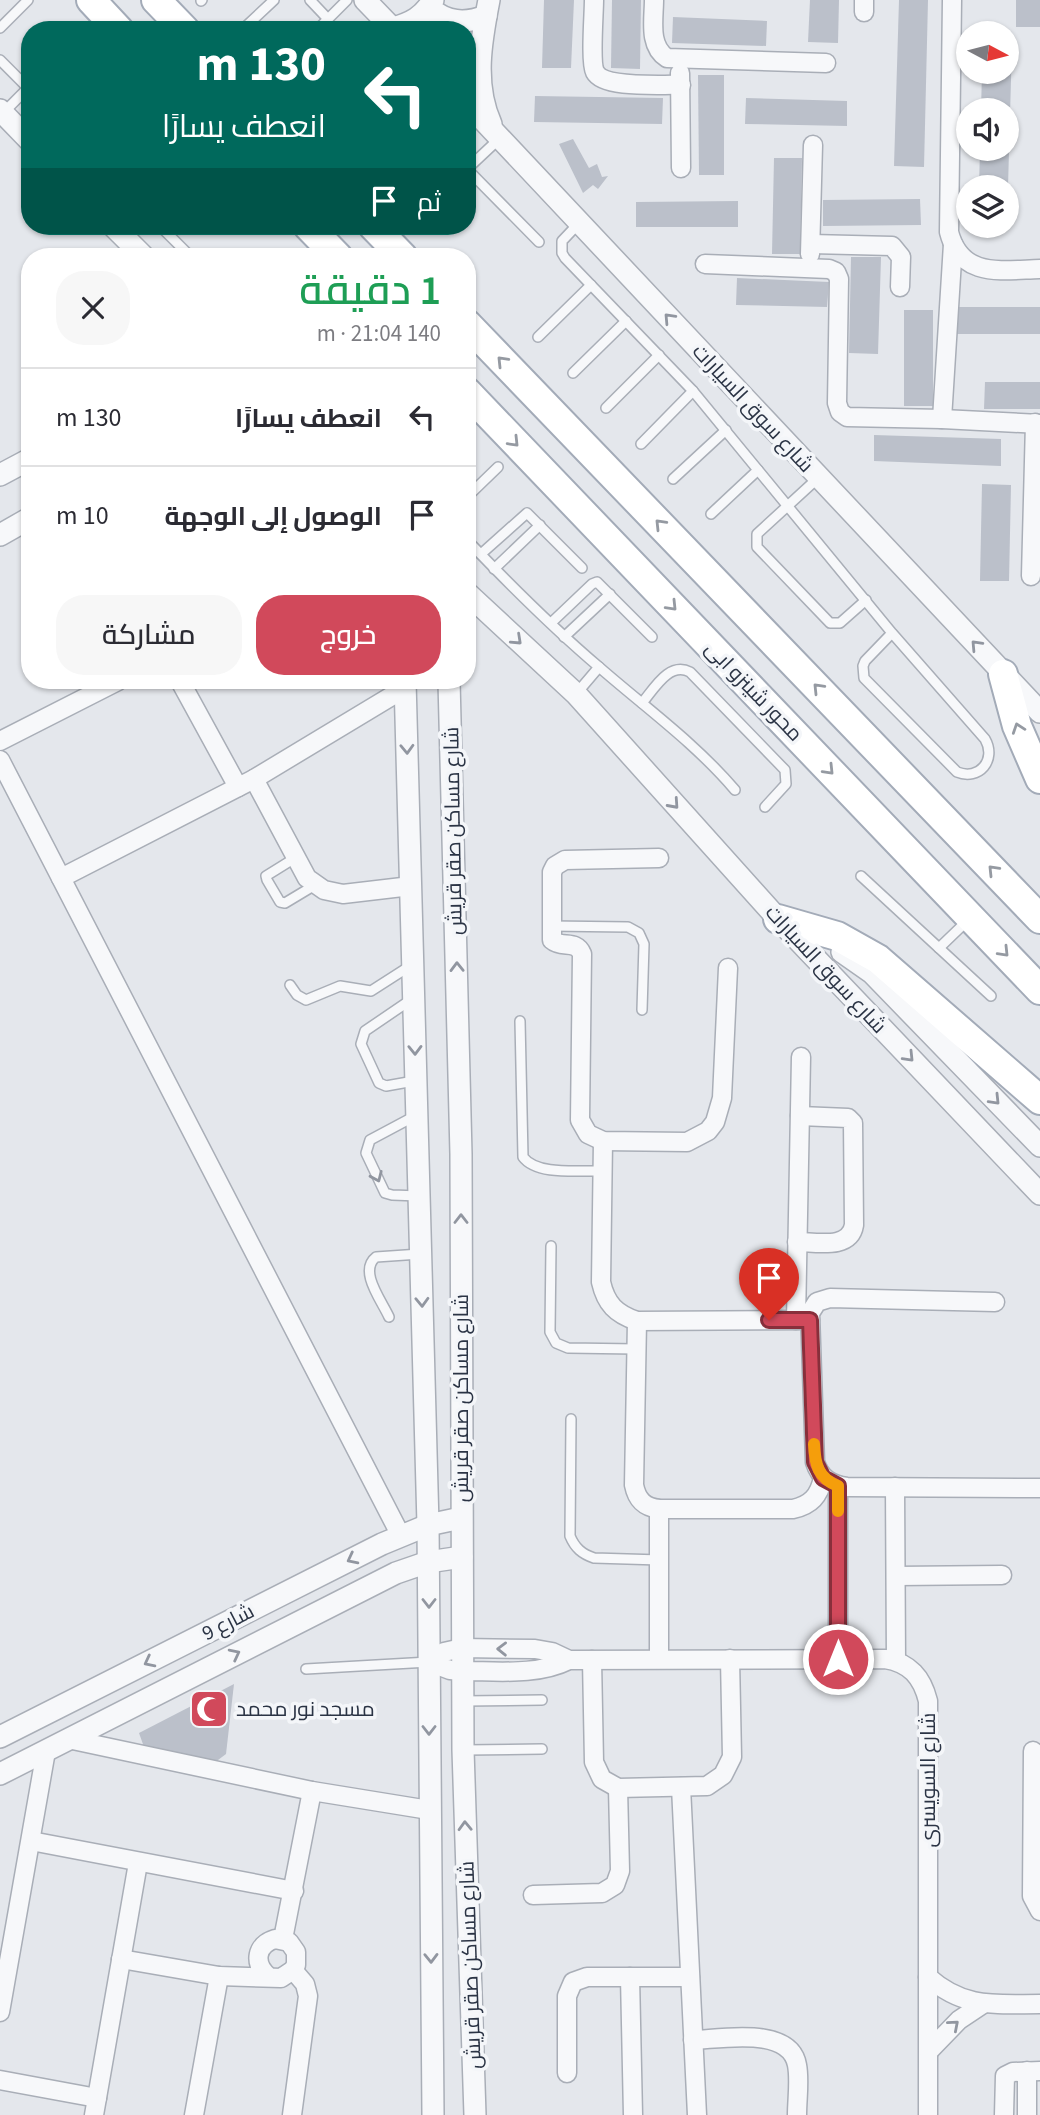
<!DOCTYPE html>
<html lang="ar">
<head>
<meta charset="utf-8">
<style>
  :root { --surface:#fff; --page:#f7f7f7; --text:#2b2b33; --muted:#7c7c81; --line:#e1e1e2; --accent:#d1495b }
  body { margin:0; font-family:"Source Sans 3",Cairo,sans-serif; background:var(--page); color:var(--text); direction:rtl; height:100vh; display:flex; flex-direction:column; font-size:26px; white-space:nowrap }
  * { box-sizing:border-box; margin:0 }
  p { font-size:23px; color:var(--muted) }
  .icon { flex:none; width:38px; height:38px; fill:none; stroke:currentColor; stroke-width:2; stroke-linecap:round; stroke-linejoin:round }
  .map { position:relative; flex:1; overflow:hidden; direction:ltr }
  .panel { position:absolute; left:21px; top:248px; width:455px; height:441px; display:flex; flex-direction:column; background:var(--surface); border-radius:28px; box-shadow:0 2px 5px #0004; direction:rtl }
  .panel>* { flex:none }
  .top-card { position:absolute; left:21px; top:21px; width:455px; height:214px; border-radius:28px; box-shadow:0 2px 5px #0004; direction:rtl; background:#00695c; color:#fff; overflow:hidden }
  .needle { width:46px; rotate:97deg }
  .tools { position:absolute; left:956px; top:21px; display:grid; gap:14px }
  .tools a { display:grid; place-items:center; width:63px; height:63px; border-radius:50%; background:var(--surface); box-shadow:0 2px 5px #0004; font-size:35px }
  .pin { position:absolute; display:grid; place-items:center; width:60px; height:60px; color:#fff; margin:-72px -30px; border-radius:50% 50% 50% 0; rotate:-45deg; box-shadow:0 0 7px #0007 }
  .pin .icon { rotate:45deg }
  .me { position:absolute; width:77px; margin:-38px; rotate:0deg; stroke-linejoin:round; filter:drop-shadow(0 0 5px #0008) }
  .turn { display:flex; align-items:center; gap:24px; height:147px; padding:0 35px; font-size:32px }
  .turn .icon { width:91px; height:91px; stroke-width:2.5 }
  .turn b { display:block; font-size:49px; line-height:60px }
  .then { display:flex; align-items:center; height:66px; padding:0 35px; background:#0003; gap:14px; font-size:26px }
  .round { display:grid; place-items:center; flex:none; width:74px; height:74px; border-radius:28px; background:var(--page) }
  .headline { display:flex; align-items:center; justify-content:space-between; height:119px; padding:0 35px }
  h1 { font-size:42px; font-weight:600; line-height:52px; color:#1e9e55 }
  .cta { display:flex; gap:14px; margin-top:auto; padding:14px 35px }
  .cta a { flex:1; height:80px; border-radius:28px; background:var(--accent); color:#fff; font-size:28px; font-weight:600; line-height:80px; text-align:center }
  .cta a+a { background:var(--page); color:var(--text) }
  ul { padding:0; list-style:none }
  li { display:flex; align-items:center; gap:21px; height:98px; padding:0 35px; border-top:2px solid var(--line) }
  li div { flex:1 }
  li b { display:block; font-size:26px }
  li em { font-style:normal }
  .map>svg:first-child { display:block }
</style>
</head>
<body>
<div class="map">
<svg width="1040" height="2115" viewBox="0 0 1040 2115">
  <rect width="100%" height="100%" fill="#e4e7ec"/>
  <g fill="#bbc0ca">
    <polygon points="544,0 574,0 571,68 542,68"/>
    <polygon points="612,0 641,0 640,69 611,68"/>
    <polygon points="810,0 839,0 838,43 808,42"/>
    <polygon points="899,0 928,0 924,167 894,166"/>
    <rect x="1016" y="0" width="24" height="27"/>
    <polygon points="673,17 767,21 766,46 672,43"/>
    <polygon points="1006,43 1012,44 1008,187 979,187 980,149 1006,149 1006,110 981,110 982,72 1006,72"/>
    <polygon points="698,75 724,75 724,175 699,175"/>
    <polygon points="535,96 663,98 662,124 534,122"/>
    <polygon points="746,98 847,101 847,126 745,124"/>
    <polygon points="573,139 589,168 597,164 602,177 608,176 598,189 593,185 583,193 559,144"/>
    <polygon points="774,158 802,158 800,254 772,254"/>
    <polygon points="920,199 921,225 823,226 823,200"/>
    <polygon points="738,201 738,227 636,227 636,202"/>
    <polygon points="851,257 881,257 878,354 849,353"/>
    <polygon points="737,278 829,282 827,307 736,305"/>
    <rect x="956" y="307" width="84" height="27"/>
    <rect x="904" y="310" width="29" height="96"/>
    <polygon points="985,382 1040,382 1040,409 984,409"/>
    <polygon points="874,435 1001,439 1001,466 874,461"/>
    <polygon points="982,484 1011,485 1009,581 980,581"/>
    <polygon points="234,1684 226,1754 214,1763 144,1747 139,1733"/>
  </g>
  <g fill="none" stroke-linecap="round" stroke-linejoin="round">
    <defs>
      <g id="service">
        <polyline points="310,0 328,19"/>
        <polyline points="201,1 202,0"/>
        <polyline points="0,28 28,0"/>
        <polyline points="242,30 274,0"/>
        <polyline points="317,30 347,0"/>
        <polyline points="0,60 30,90"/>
        <polyline points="3,113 28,88"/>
        <polyline points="467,169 539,242"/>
        <polyline points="467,169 499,139"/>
        <path d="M580 222 562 241V253L565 258 693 391 892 633 985 739C997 760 979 781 957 772L864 678 863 666 865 661 892 633"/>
        <polyline points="160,226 191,257"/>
        <polyline points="538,337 591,285"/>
        <polyline points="573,373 626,321"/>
        <polyline points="606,408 659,355"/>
        <polyline points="641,444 693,391"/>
        <polyline points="818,478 757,534 757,547 830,623 840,623 866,600"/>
        <polyline points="673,479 726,430"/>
        <polyline points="467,497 498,467"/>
        <polyline points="711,514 758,470"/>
        <path d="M467 540C509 584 553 628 599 667 646 708 695 743 735 790"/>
        <polyline points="481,554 527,513 582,568"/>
        <polyline points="494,569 540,525"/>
        <polyline points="551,623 592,584 597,582 652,637"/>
        <polyline points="564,637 610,594"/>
        <polyline points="576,694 599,667"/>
        <path d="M642 703C654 689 669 661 690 672L785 770 786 784 765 807"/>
        <polyline points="295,858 266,876 267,880 280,902 285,903 315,885"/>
        <polyline points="861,876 991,996"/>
        <polyline points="550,926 628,927 639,933 644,944 642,1010"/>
        <polyline points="939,948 967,921"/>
        <polyline points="290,985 297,995 306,1000 340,986 371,991 410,966"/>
        <polyline points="412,999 365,1031 361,1044 379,1083 386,1086 414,1081"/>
        <path d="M520 1021 523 1157C537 1176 580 1170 603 1171"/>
        <polyline points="415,1116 370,1140 366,1153 385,1193 392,1195 419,1196"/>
        <polyline points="551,1246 550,1332 556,1343 568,1348 636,1349"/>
        <path d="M389 1317C382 1301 358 1271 376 1257L420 1254"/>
        <path d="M571 1419 570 1536C575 1548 582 1554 594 1558L660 1560"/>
        <polyline points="306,1669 429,1662"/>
        <polyline points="463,1701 542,1700"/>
        <polyline points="465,1750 542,1749"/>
      </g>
      <g id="minor">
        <path d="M594 0C594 14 590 62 595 72 604 89 662 84 681 85"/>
        <path d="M654 0C654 19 648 46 667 58L826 63"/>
        <polyline points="864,0 864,12"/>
        <path d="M952 0 949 232C961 279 1002 270 1040 269"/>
        <polyline points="680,73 681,168"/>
        <polyline points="811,244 892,246 901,257 900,287"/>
        <polyline points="810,254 813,145"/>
        <polyline points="705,264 829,269 836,272 839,279 837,403 840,412 847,417 942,419 1040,424"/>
        <polyline points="942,419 953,244"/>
        <polyline points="1031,576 1035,423"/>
        <polyline points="180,681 238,787"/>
        <polyline points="0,741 118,681"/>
        <polyline points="0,760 401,1536"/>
        <polyline points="254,779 307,878 324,890 343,894 411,886"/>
        <path d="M659 858 565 860 555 866 552 872V940C562 949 576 939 582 954L580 1120 588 1134 603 1141 687 1142 708 1131 715 1122 722 1098 728 968"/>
        <polyline points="61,878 254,779 405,688"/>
        <path d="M603 1141 601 1282C606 1304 616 1314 637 1321L810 1320"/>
        <path d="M797 1242C816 1242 850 1250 854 1225L853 1123 848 1118 800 1116"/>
        <path d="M995 1302 830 1298 817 1302 810 1313 815 1462C820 1478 831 1485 847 1487L1040 1488"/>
        <polyline points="796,1320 801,1057"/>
        <path d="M637 1321 634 1485C637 1500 644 1507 659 1509H793C811 1505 819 1496 823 1478"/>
        <polyline points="895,1487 896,1661"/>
        <polyline points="896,1576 1002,1575"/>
        <polyline points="659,1659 659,1509"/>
        <polyline points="838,1659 838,1486"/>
        <path d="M569 1660C537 1676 497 1671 462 1671L450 1670 429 1662 444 1652 462 1648 535 1649 552 1652 569 1660 885 1659C910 1663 922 1677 928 1701V2115"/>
        <polyline points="592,1660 594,1762 602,1779 618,1788 707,1786 723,1775 732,1757 730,1659"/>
        <polyline points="68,1739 312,1791 429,1810"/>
        <polyline points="1033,1751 1032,1896 1040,1911"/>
        <polyline points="681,1787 697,2115"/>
        <polyline points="31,1841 294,1891"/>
        <polyline points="533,1895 602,1893 615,1885 620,1871 618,1788"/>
        <polyline points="283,1939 312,1791"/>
        <path d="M121 1959 219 1976 281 1978 293 1970 296 1965V1952L289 1942 275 1939C256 1945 253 1963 268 1976"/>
        <polyline points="630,1977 633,2115"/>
        <path d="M928 1977C964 2009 995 2004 1040 2004"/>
        <polyline points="0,2012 46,1751"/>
        <path d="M693 2040C722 2039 790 2026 797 2065 800 2080 797 2099 797 2115"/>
        <polyline points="929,2051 959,2020 983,2004"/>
        <polyline points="1027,2071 1027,2115"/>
        <polyline points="567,2073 567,1996 573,1982 587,1977 690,1977"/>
        <polyline points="0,2080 97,2098"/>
        <polyline points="94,2115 138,1863"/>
        <polyline points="194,2115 219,1976"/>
        <polyline points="292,2115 308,1996 305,1984 293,1970"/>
        <polyline points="1004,2115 1005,2076 1013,2072 1040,2071"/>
      </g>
      <g id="tertiary">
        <polyline points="365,0 394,30"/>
        <path d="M489 0C481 41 473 84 491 124"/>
        <path d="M429 7C446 23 465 24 486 16"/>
        <path d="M393 28C411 23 423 17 433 0"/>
        <polyline points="467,103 1040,712"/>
        <polyline points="0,110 30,141"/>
        <polyline points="113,226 144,257"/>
        <polyline points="0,475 30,459"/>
        <polyline points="0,535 30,518"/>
        <polyline points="467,593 576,694 778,919 1040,1194"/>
        <polyline points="405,681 428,1525 433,2115"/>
        <polyline points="449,681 461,1154 463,1750 475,2115"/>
        <polyline points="842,952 872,973 1040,1146"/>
        <polyline points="0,1737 382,1544 428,1525 461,1518"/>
        <polyline points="0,1774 396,1573 428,1562 462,1557"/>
      </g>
      <g id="primary">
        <polyline points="91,0 119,30"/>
        <polyline points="156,0 185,30"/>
        <polyline points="308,226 338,257"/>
        <polyline points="373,226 403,257"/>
        <polyline points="467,324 1040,919"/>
        <polyline points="467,392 1040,990"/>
        <polyline points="1003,674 1017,726 1040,779"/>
        <polyline points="778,919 837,936 878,959 1040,1100"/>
      </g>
    </defs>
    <use href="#service" stroke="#a9aeb7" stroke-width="12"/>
    <use href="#minor" stroke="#a9aeb7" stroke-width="21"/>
    <use href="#tertiary" stroke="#a9aeb7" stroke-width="24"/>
    <use href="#primary" stroke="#a3abb8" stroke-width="32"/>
    <use href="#service" stroke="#f7f8fa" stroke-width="9"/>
    <use href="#minor" stroke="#f7f8fa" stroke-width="18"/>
    <use href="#tertiary" stroke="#f7f8fa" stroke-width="21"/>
    <use href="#primary" stroke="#fff" stroke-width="28"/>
  </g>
  <defs><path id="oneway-chevron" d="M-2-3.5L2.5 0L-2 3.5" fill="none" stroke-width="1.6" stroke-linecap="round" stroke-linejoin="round" transform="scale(1.75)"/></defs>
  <g stroke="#9196a0">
    <use href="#oneway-chevron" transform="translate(669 318) rotate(-133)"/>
    <use href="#oneway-chevron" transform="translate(517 640) rotate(43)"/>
    <use href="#oneway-chevron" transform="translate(976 645) rotate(-133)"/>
    <use href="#oneway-chevron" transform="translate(407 749) rotate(88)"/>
    <use href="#oneway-chevron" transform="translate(674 804) rotate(48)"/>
    <use href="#oneway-chevron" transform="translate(457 967) rotate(-91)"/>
    <use href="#oneway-chevron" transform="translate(415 1050) rotate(89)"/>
    <use href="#oneway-chevron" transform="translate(909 1057) rotate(46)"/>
    <use href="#oneway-chevron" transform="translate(995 1100) rotate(46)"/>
    <use href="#oneway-chevron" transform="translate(377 1177) rotate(66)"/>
    <use href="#oneway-chevron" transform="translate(461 1219) rotate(-90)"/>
    <use href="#oneway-chevron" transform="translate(422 1302) rotate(88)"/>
    <use href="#oneway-chevron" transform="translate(352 1559) rotate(153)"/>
    <use href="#oneway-chevron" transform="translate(429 1603) rotate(90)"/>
    <use href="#oneway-chevron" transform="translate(502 1649) rotate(-179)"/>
    <use href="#oneway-chevron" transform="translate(235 1654) rotate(-27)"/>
    <use href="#oneway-chevron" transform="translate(149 1662) rotate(153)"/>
    <use href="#oneway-chevron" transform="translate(429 1730) rotate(90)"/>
    <use href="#oneway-chevron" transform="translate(465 1826) rotate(-92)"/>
    <use href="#oneway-chevron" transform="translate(431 1958) rotate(89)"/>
    <use href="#oneway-chevron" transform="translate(954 2025) rotate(-41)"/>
  </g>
  <g stroke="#959aa2">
    <use href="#oneway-chevron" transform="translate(502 361) rotate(-134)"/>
    <use href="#oneway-chevron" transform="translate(514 442) rotate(46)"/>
    <use href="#oneway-chevron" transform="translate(660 524) rotate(-134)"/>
    <use href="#oneway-chevron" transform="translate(672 606) rotate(46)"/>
    <use href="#oneway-chevron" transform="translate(818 688) rotate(-134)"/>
    <use href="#oneway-chevron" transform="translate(1018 728) rotate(-109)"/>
    <use href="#oneway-chevron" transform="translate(829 770) rotate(46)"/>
    <use href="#oneway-chevron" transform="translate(993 870) rotate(-134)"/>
    <use href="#oneway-chevron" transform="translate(1004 952) rotate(46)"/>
  </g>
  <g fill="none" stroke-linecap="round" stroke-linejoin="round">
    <defs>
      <polyline id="route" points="769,1320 810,1320 815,1462 823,1478 838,1486 838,1659"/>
    </defs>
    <use href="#route" stroke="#882f3b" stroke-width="18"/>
    <use href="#route" stroke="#d1495b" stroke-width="12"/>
    <path stroke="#f59e0b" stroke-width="12" d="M814 1444C815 1465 818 1478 838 1486V1511"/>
  </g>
  <defs>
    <symbol id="mosque-square" viewBox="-11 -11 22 22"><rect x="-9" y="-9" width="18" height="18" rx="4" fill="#d1495b" stroke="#f4f6f9"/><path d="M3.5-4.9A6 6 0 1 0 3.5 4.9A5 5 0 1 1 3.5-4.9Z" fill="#fff"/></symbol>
  </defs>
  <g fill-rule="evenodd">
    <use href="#mosque-square" x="187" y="1687" width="44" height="44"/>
  </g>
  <g text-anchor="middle" stroke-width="7" stroke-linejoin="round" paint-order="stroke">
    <g font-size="21" fill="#2b3445" stroke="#f4f6f9">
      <text transform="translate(753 408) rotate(47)" y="7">شارع سوق السيارات</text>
      <text transform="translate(754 691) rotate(46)" y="7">محور شينزو ابى</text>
      <text transform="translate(453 831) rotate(-91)" y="7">شارع مساكن صقر قريش</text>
      <text transform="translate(826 969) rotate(47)" y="7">شارع سوق السيارات</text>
      <text transform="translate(461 1398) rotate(-90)" y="7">شارع مساكن صقر قريش</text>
      <text transform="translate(228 1622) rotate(-27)" y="7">شارع 9</text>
      <text transform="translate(928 1780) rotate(-90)" y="7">شارع السويسرى</text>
      <text transform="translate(470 1965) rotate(-92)" y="7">شارع مساكن صقر قريش</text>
    </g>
    <g font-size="21" fill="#2b3445" stroke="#f4f6f9" text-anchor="start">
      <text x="236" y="1716">مسجد نور محمد</text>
    </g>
  </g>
</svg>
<div class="tools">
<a><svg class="needle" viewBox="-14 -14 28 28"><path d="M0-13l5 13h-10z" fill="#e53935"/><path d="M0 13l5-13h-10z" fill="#7c7c81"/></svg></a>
<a><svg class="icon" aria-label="sound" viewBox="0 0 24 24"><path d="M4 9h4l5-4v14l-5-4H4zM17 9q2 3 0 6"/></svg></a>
<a><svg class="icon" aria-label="layers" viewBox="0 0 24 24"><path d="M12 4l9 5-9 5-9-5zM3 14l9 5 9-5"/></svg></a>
</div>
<div class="pin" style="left:769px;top:1320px;background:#d93025"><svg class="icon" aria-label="arrive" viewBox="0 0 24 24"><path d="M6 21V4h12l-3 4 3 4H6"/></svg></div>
<svg class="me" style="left:838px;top:1659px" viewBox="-20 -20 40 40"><circle r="17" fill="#d1495b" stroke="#fff" stroke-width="3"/><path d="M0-11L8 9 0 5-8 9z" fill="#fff"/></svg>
<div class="top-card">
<div class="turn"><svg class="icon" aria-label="left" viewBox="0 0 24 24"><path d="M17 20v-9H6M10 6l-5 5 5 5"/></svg><div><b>130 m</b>انعطف يسارًا</div></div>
<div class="then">ثم<svg class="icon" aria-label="arrive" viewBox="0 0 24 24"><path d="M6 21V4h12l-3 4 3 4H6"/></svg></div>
</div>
<section class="panel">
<div class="headline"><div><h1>1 دقيقة</h1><p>140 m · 21:04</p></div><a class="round"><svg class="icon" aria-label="close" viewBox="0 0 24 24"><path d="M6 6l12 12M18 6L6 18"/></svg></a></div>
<ul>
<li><svg class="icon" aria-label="left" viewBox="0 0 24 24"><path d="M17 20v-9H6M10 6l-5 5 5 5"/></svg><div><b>انعطف يسارًا</b></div><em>130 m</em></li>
<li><svg class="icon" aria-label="arrive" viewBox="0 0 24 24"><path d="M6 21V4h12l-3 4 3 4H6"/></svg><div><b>الوصول إلى الوجهة</b></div><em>10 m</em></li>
</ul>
<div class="cta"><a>خروج</a><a>مشاركة</a></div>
</section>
</div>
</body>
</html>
